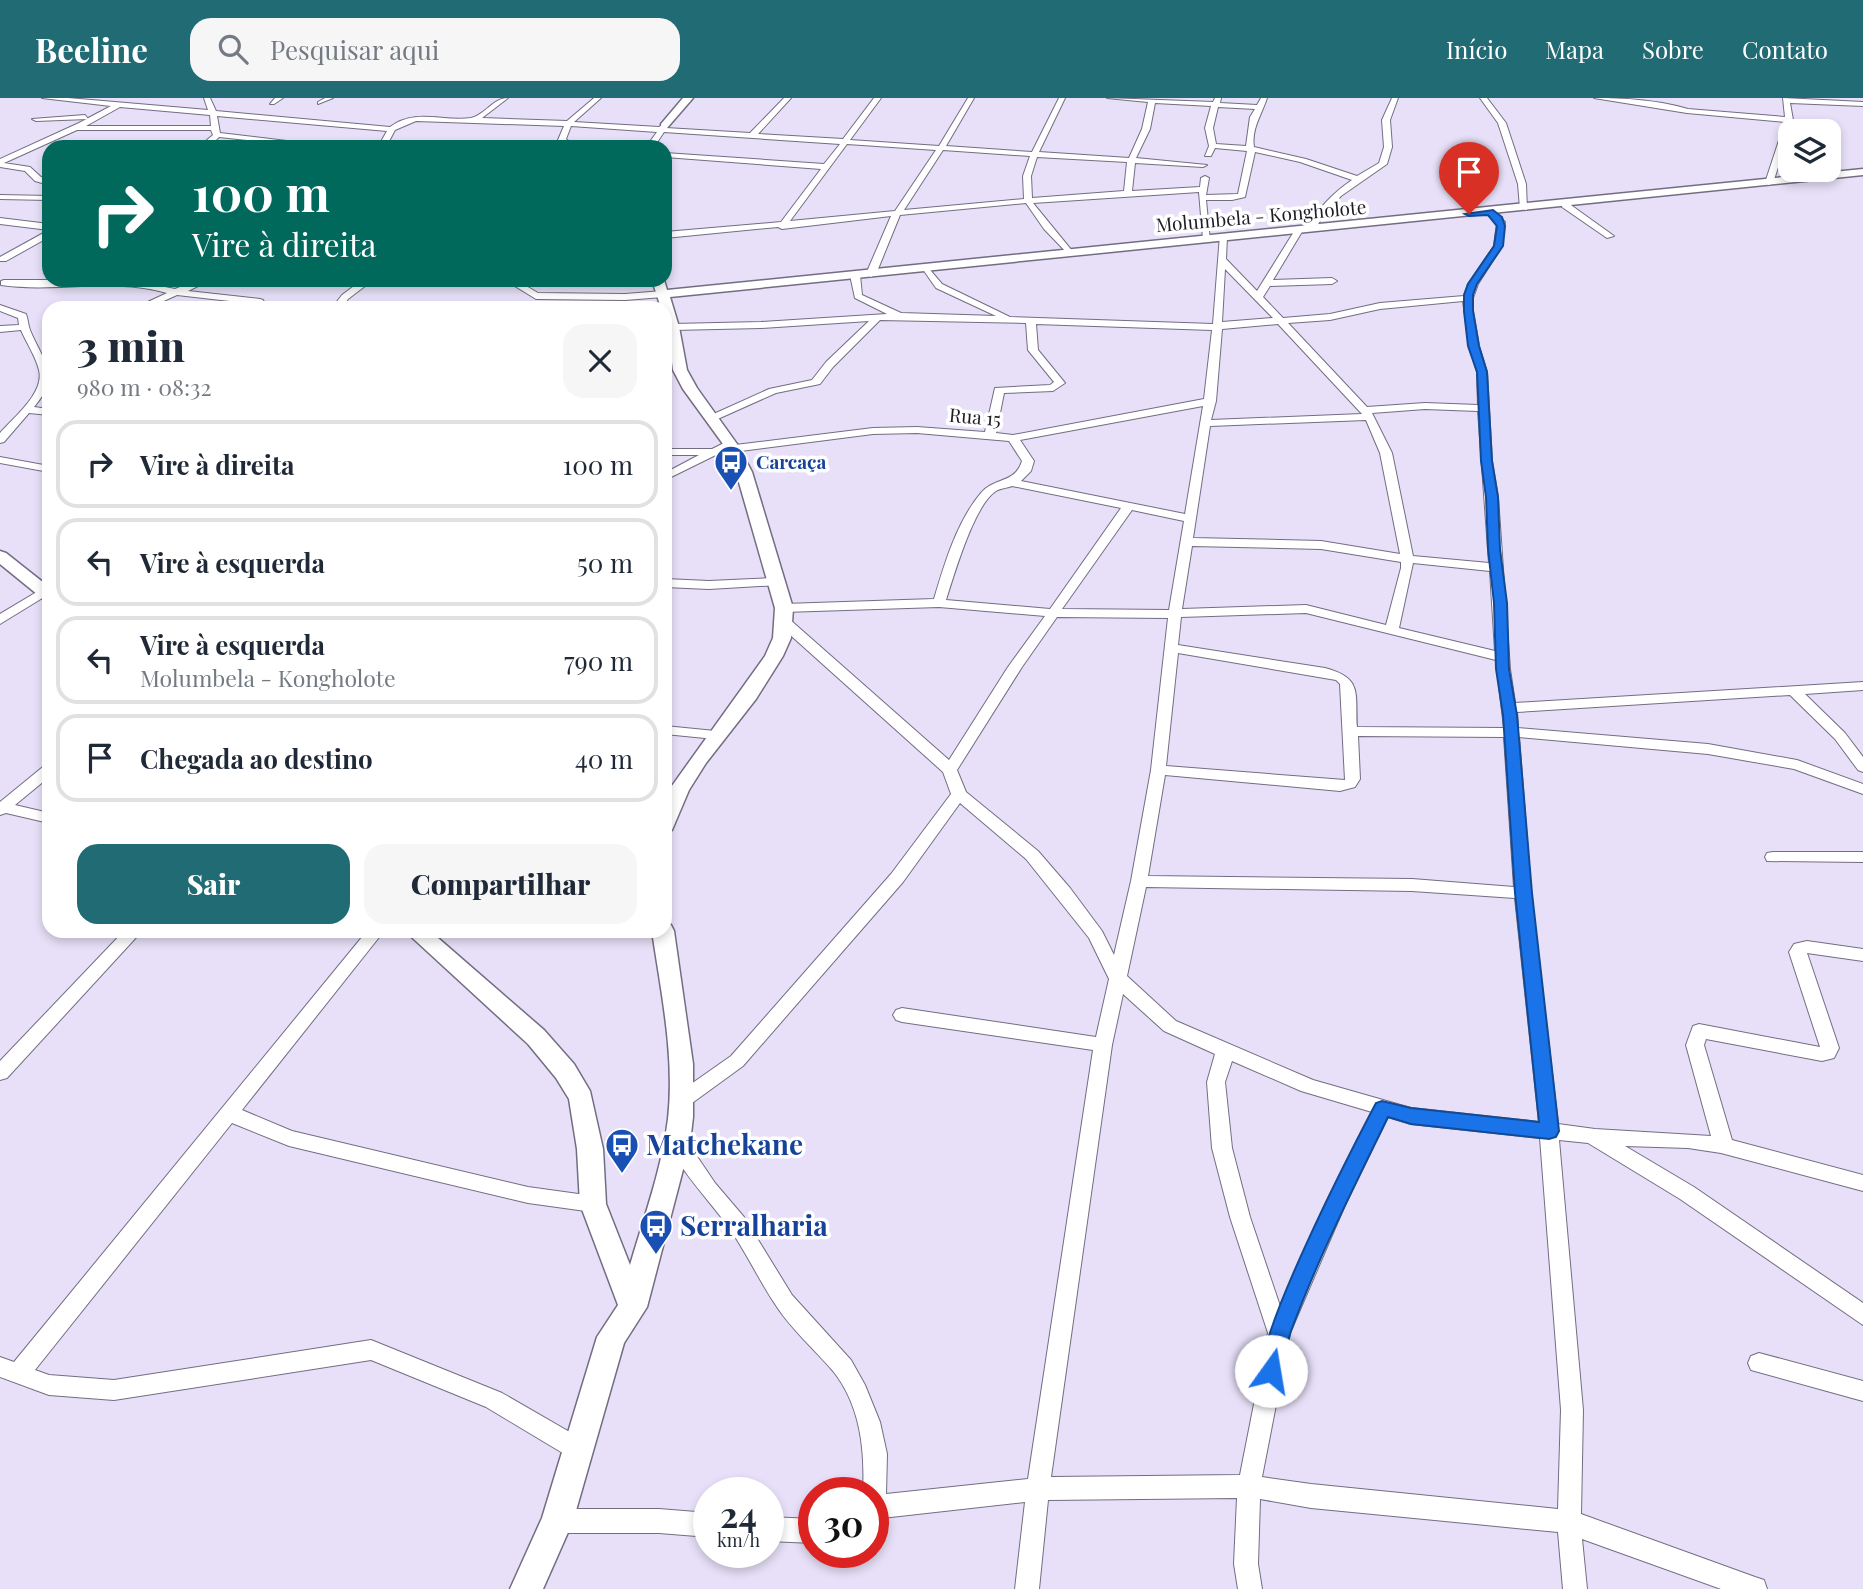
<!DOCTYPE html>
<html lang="pt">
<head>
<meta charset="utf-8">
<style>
  :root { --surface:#fff; --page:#f6f6f7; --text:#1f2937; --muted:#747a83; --line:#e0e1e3; --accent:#216b75 }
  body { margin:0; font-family:"Playfair Display",serif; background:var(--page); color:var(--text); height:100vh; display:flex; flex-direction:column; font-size:26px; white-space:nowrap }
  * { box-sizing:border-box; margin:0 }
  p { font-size:23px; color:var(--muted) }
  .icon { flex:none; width:38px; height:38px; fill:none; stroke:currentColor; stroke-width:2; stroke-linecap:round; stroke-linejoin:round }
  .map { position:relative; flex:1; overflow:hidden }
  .drawer { position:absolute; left:42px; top:203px; width:630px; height:637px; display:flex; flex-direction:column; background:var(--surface); border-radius:21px; box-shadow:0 4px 10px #0003 }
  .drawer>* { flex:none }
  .top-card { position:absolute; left:42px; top:42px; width:630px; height:147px; border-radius:21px; box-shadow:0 4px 10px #0003; background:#00695c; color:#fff; overflow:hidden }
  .controls { position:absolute; left:1778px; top:21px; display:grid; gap:14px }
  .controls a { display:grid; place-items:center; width:63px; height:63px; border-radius:14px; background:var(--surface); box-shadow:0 4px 10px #0003; font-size:35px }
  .speed { position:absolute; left:693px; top:1379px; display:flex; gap:14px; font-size:35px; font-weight:700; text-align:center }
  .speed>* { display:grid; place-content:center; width:91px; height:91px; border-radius:50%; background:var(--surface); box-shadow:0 4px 10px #0003; line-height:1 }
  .speed small { font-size:18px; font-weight:400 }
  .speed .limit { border:10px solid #d22; background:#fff; color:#111 }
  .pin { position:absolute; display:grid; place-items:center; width:60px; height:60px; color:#fff; margin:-72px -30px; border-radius:50% 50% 50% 0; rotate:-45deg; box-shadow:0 0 7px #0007 }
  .pin .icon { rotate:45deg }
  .me { position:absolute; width:77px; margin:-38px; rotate:13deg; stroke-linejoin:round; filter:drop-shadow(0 0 5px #0008) }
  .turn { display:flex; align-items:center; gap:24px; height:147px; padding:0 35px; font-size:32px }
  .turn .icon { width:91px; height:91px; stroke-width:2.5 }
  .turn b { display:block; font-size:49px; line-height:60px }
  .round { display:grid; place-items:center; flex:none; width:74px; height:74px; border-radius:21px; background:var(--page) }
  .head { display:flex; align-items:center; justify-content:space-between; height:119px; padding:0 35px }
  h1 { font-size:42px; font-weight:800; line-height:52px }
  .action { display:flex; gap:14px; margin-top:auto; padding:14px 35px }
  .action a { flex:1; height:80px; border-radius:21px; background:var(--accent); color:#fff; font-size:28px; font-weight:800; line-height:80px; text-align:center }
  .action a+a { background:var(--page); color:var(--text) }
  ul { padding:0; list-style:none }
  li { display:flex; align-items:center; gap:21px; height:88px; margin:0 14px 10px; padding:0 21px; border:4px solid var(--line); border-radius:21px }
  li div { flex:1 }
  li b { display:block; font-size:26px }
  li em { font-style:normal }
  header { display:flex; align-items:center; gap:42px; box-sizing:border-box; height:98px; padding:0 35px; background:var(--accent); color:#fff }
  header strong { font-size:33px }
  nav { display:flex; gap:38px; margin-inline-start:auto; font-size:24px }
  .search { width:490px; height:63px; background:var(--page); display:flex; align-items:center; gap:18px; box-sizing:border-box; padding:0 24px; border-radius:21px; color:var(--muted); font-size:26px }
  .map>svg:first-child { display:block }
</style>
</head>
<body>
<header>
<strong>Beeline</strong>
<div class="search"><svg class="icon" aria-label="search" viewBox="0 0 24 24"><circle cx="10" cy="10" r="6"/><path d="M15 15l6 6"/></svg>Pesquisar aqui</div>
<nav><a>Início</a><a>Mapa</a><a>Sobre</a><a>Contato</a></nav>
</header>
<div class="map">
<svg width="1863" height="1491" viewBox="0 0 1863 1491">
  <rect width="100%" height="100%" fill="#e7e0f8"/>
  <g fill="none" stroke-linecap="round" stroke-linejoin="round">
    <defs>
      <g id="minor">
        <path d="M42 0H68L208 12 204 0H210L216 13 390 29C415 10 443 24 471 20 485 17 493 0 508 0L482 20 567 23 594 0H601L574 24 659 29 664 26 668 28 666 30 750 35 784 0H791L758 36 843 41 874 0H881L850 42 939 48 968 0H974L946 48 1032 54 1059 0H1065L1039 54 1129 60 1142 31 1148 4 1107 0 1213 4 1215 0H1221L1220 5 1257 7 1261 0H1267C1262 16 1251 31 1254 49L1306 61 1357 78 1379 65 1384 49 1382 22 1392 0H1398L1390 22 1392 49 1387 66 1341 98 1323 118 1314 133 1307 131C1317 111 1333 95 1352 82L1300 64 1255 54 1245 99 1232 102H1206L1210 143 1203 141 1199 94 1033 105 1073 154 1069 157 1044 131 1026 105 900 117 876 176 871 179 866 176 891 118 782 131 778 129 665 140V134L781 124 821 71 665 59V55L824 66 840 46 664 34 654 49H646L657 34 571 28 566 41 576 49H567L558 42 564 28 416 23 395 32 386 49H378L387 33 217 18 220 35 336 49H310L219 39 215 43 217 49H209L207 42 213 37 211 32H77L4 65 30 69 41 79 49 82V87L35 83 25 73 0 69V61L79 25 111 8ZM1155 5 1211 8 1205 30 1209 48 1205 58H1211L1215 50 1247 53 1238 96 1206 97 1209 80 1205 78 1201 80 1200 89 1132 93 1135 65 1203 69 1207 67 1136 60 1150 31ZM120 9 210 17 211 28H86ZM1218 9 1255 11 1250 19 1246 48 1216 46 1213 30ZM847 46 936 52 895 113 790 123ZM943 52 1030 58 1023 78 1024 101 904 112ZM1037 59 1127 64 1124 93 1032 100 1031 78Z"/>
        <polygon points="275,0 283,0 274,6 270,6"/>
        <polygon points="325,0 333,0 318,6 318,4"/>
        <polygon points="1480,0 1487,0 1506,25 1526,86 1527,112 1520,110 1518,86 1498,25"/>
        <path d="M1594 0C1624 0 1658 2 1688 11L1785 19 1783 0 1863 4V8L1790 5 1793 22 1773 85 1769 87 1765 85 1785 24 1687 15Z"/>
        <polygon points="85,17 88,21 36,23 32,21"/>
        <polygon points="439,45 453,47 454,49 436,49"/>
        <polygon points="0,97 49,98 49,102 0,101"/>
        <polygon points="1562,105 1568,105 1614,138 1607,140 1562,109"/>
        <path d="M1487 112H1493L1505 124 1502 148 1478 186 1473 200V213L1479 248 1487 274 1492 363 1498 399 1510 571 1515 605 1863 584V592L1805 596 1845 635 1863 659V674L1858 672 1835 641 1790 597 1517 614 1518 630 1708 646 1797 662 1863 686V696L1794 671 1708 656 1519 639 1531 795 1558 1026 1595 1031 1711 1038 1686 947 1693 928 1699 926 1820 949 1789 854 1794 846 1807 843 1863 851V863L1807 855 1839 950 1834 960 1822 963 1706 941 1704 947 1732 1042 1863 1077V1093L1721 1055 1688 1050 1625 1048 1694 1089 1863 1205V1227L1680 1101 1588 1045 1559 1042 1583 1312 1581 1416 1755 1479 1764 1482 1767 1491H1721L1582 1441 1587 1491H1563L1558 1434 1311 1410 1260 1401 1258 1466 1262 1491H1238L1234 1466 1237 1400 1048 1402 1039 1491H1015L1025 1404 873 1421V1395H863C865 1353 861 1308 833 1273 815 1252 792 1232 777 1209 760 1184 747 1156 730 1131 709 1102 684 1077 667 1045L670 1039 677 1037 684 1039 715 1085 744 1119 792 1197 851 1262 865 1287 880 1324 887 1356 886 1396 1028 1381 1093 952 902 924 896 922 893 917 896 912 902 910 1096 939 1109 881 1089 840 1026 761 960 705 903 784 743 968 688 1008 681 1010 674 1008 672 1003 674 998 731 958 891 776 951 696 943 674 778 526V520H788L949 662 1008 569 1045 518 939 509 784 514 778 510 784 506 934 501C944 467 957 423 981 395 994 379 1015 386 1022 363L1009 343 917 335 873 336 733 354 728 351 665 382V375L699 357H665V351H712L726 344H734L735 347 873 330 917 329 985 334 995 290 1050 287 1054 284 1028 252 1026 225 880 222 833 269 820 286 776 295 711 324 706 321 707 319 769 291 812 282 826 264 869 223 761 230 673 232 668 229 673 226 761 224 887 216 855 200 850 177 855 174 860 177 862 197 901 215 996 218 936 190 922 170 926 167 942 186 1010 219 1213 226 1220 137 1227 139 1226 161 1257 193 1295 132 1299 129 1303 132 1273 182 1332 180 1337 183 1332 186 1270 188 1263 199 1283 220 1330 216 1380 205 1464 198 1468 186 1494 148 1497 125 1487 116ZM1225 171 1273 220 1222 224ZM1463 203 1469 248 1477 274 1478 307 1425 305 1367 309 1288 225 1330 222 1380 211ZM1036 226 1212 232 1204 301 1013 337 996 335 1004 295 1053 293 1065 285 1038 252ZM1278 226 1362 316 1211 322 1216 303 1222 231ZM1203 308 1185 416 1021 383 1031 373 1034 363 1020 342ZM1425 311 1478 313 1489 465 1413 458 1392 355 1372 315ZM1366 322 1380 355 1400 456 1321 443 1193 440 1210 328ZM1012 388 1121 410 1050 511 946 502C954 477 974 407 996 393 1001 390 1007 390 1012 388ZM1132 412 1184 423 1169 512 1062 511ZM1192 448 1321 451 1401 464V470L1386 527 1306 507 1182 511ZM1413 465 1490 473 1495 553 1399 530ZM1306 515 1496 562 1504 630 1357 629C1355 595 1363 580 1325 570L1178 547 1181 519ZM1057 519 1168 520 1151 672 1131 783 1114 857 1102 833 1070 790 1038 753 966 694 957 672 1022 569ZM1178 555 1336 582 1340 586 1345 682 1166 668ZM1358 638 1504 639 1514 789 1412 781 1148 778 1165 677 1340 693 1355 689 1360 681ZM1146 789 1412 793 1515 800 1539 1024 1411 1010 1313 982 1176 923 1127 878ZM1123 896 1164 933 1215 956 1207 984 1212 1050 1230 1119 1268 1235 1240 1377 1051 1379 1112 947ZM1232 963 1301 993 1372 1014 1325 1107 1280 1208 1250 1119 1232 1050 1225 984ZM1388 1019 1411 1026 1540 1040 1561 1312 1558 1411 1311 1386 1262 1379 1290 1235 1345 1107Z"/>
        <polygon points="0,120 49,126 49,132 0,126"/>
        <polygon points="49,132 49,139 6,163 0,163 0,159"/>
        <path d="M4 182H130L175 191 197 182H210L188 193 260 201 263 202 267 210H257L256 206 177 197 148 210H135L167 195C110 179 56 195 1 187V183Z"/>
        <polygon points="362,182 373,182 348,201 342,210 332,210 342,197"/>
        <polygon points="505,182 516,182 538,195 625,196 663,193 668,196 663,199 625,202 536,201"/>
        <path d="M0 207 26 216C28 221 28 227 30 232 43 263 61 278 34 309L49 311V317L29 315 4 344 0 345V335C13 320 45 295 39 272 36 259 26 244 21 232L0 234V228L19 227 18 220 0 213Z"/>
        <polygon points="0,359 49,368 49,374 0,365"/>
        <polygon points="775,480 779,481 779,487 709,491 665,489 665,481 709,483"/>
        <polygon points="45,489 49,490 49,496 0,526 0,516"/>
        <polygon points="665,628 715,633 722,637 715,641 665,636"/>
        <polygon points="49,666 49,679 15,707 49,715 49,725 6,715 0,717 0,704 44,668"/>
        <polygon points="1773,754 1863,754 1863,764 1767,763 1765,759 1767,755"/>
        <polygon points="124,833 142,833 7,980 0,982 0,963"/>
        <polygon points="367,833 384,833 242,1012 292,1033 528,1089 593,1098 600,1100 603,1106 600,1112 593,1114 528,1105 289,1048 232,1025 35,1272 49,1277 114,1282 371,1242 502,1295 587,1344 590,1352 587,1360 579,1363 571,1360 486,1309 371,1262 114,1302 49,1297 0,1279 0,1259 14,1264"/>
        <polygon points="1759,1255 1863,1283 1863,1303 1751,1272 1748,1265 1751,1258"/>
        <polygon points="557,1411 659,1411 709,1415 709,1439 659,1435 557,1435 549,1431 545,1423 549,1415"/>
        <polygon points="768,1419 814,1421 814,1445 768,1443"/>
      </g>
      <g id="tertiary">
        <polygon points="683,0 693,0 667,30 661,30 661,26"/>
        <polygon points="1863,71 1863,77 670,199 679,229 687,272 697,290 737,346 752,374 793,510 791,540 783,558 756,601 706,665 689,692 672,732 665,734 665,702 669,692 765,558 773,540 775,510 736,374 723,346 683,291 673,272 665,210 661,210 652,182 664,182 667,192"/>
        <polygon points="0,453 6,455 49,489 49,502 43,501 0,466"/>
        <path d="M665 826 671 827 674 833 693 966V1019L690 1045 647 1209 624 1245 573 1423 543 1491H510L542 1420 597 1239 618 1207 580 1106 577 1051 569 1001 556 980 528 946 405 833H430L544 932 574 966 590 993 603 1051 606 1106 630 1167C644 1119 662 1070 668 1021 675 958 661 894 652 833H665Z"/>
      </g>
    </defs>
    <use href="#minor" stroke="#736d82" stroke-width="2"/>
    <use href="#tertiary" stroke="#736d82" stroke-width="3"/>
    <use href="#minor" fill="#fff" fill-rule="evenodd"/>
    <use href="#tertiary" fill="#fff" fill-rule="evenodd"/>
  </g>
  <path fill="#1a73e8" stroke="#114b97" stroke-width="2" d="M1493 112 1502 119 1505 128 1503 148 1477 186 1473 197V213L1479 248 1487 274 1492 363 1498 399 1500 451 1507 505 1509 571 1517 617 1532 795 1559 1033 1556 1039 1549 1041 1411 1026 1388 1019C1354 1089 1318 1160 1291 1233 1286 1248 1285 1265 1279 1280L1271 1283 1263 1280C1249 1249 1355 1045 1376 1005L1382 1003 1411 1010 1539 1024 1515 795 1503 617 1496 571 1494 505 1488 451 1486 399 1481 363 1477 274 1468 248 1464 213V197L1468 186 1494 148 1497 128 1488 117 1469 118 1465 116Z"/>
  <defs>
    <symbol id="bus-pin" viewBox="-11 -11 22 30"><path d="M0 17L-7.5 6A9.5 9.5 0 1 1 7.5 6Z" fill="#1a4fb4" stroke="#fff"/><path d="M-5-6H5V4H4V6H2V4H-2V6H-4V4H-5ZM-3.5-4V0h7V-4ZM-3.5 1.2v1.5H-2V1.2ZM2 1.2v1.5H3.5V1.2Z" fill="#fff"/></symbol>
  </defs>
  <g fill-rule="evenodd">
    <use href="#bus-pin" x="712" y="345" width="38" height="52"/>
    <use href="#bus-pin" x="603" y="1028" width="38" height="52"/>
    <use href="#bus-pin" x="637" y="1109" width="38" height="52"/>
  </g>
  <g text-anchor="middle" stroke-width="7" stroke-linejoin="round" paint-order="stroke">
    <g font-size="19" fill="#1e1c24" stroke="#fff">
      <text transform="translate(1261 118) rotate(-5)" y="7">Molumbela - Kongholote</text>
      <text transform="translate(975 319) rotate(5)" y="7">Rua 15</text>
    </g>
    <g font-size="19" font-weight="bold" fill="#164399" stroke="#fff" text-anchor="start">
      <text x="756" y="371">Carcaça</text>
    </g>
    <g font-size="28" font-weight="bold" fill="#164399" stroke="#fff" text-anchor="start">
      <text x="646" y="1057">Matchekane</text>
      <text x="680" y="1138">Serralharia</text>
    </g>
  </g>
</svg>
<div class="controls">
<a><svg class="icon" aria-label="layers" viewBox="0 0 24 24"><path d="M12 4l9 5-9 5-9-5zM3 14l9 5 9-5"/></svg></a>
</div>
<div class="speed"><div>24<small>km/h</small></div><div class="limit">30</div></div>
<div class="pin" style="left:1469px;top:116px;background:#d93025"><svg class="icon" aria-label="arrive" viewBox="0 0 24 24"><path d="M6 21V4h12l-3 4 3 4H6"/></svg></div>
<svg class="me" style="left:1271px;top:1273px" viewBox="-20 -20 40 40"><circle r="19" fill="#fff"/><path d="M0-13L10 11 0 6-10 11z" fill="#1a73e8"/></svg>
<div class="top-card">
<div class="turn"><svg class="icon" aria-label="right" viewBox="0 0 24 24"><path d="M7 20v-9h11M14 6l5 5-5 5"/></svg><div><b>100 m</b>Vire à direita</div></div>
</div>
<section class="drawer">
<div class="head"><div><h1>3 min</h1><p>980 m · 08:32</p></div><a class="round"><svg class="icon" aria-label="close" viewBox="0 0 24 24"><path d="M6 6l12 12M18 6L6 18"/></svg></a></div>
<ul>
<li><svg class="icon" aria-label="right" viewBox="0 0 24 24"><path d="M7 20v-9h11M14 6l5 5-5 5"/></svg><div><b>Vire à direita</b></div><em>100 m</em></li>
<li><svg class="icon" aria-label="left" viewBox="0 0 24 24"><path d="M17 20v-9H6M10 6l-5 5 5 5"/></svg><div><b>Vire à esquerda</b></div><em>50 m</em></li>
<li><svg class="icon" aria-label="left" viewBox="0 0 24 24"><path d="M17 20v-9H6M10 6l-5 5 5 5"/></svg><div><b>Vire à esquerda</b><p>Molumbela - Kongholote</p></div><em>790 m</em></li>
<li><svg class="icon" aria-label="arrive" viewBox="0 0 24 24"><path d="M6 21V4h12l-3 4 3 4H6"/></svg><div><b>Chegada ao destino</b></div><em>40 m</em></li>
</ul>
<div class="action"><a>Sair</a><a>Compartilhar</a></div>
</section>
</div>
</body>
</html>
